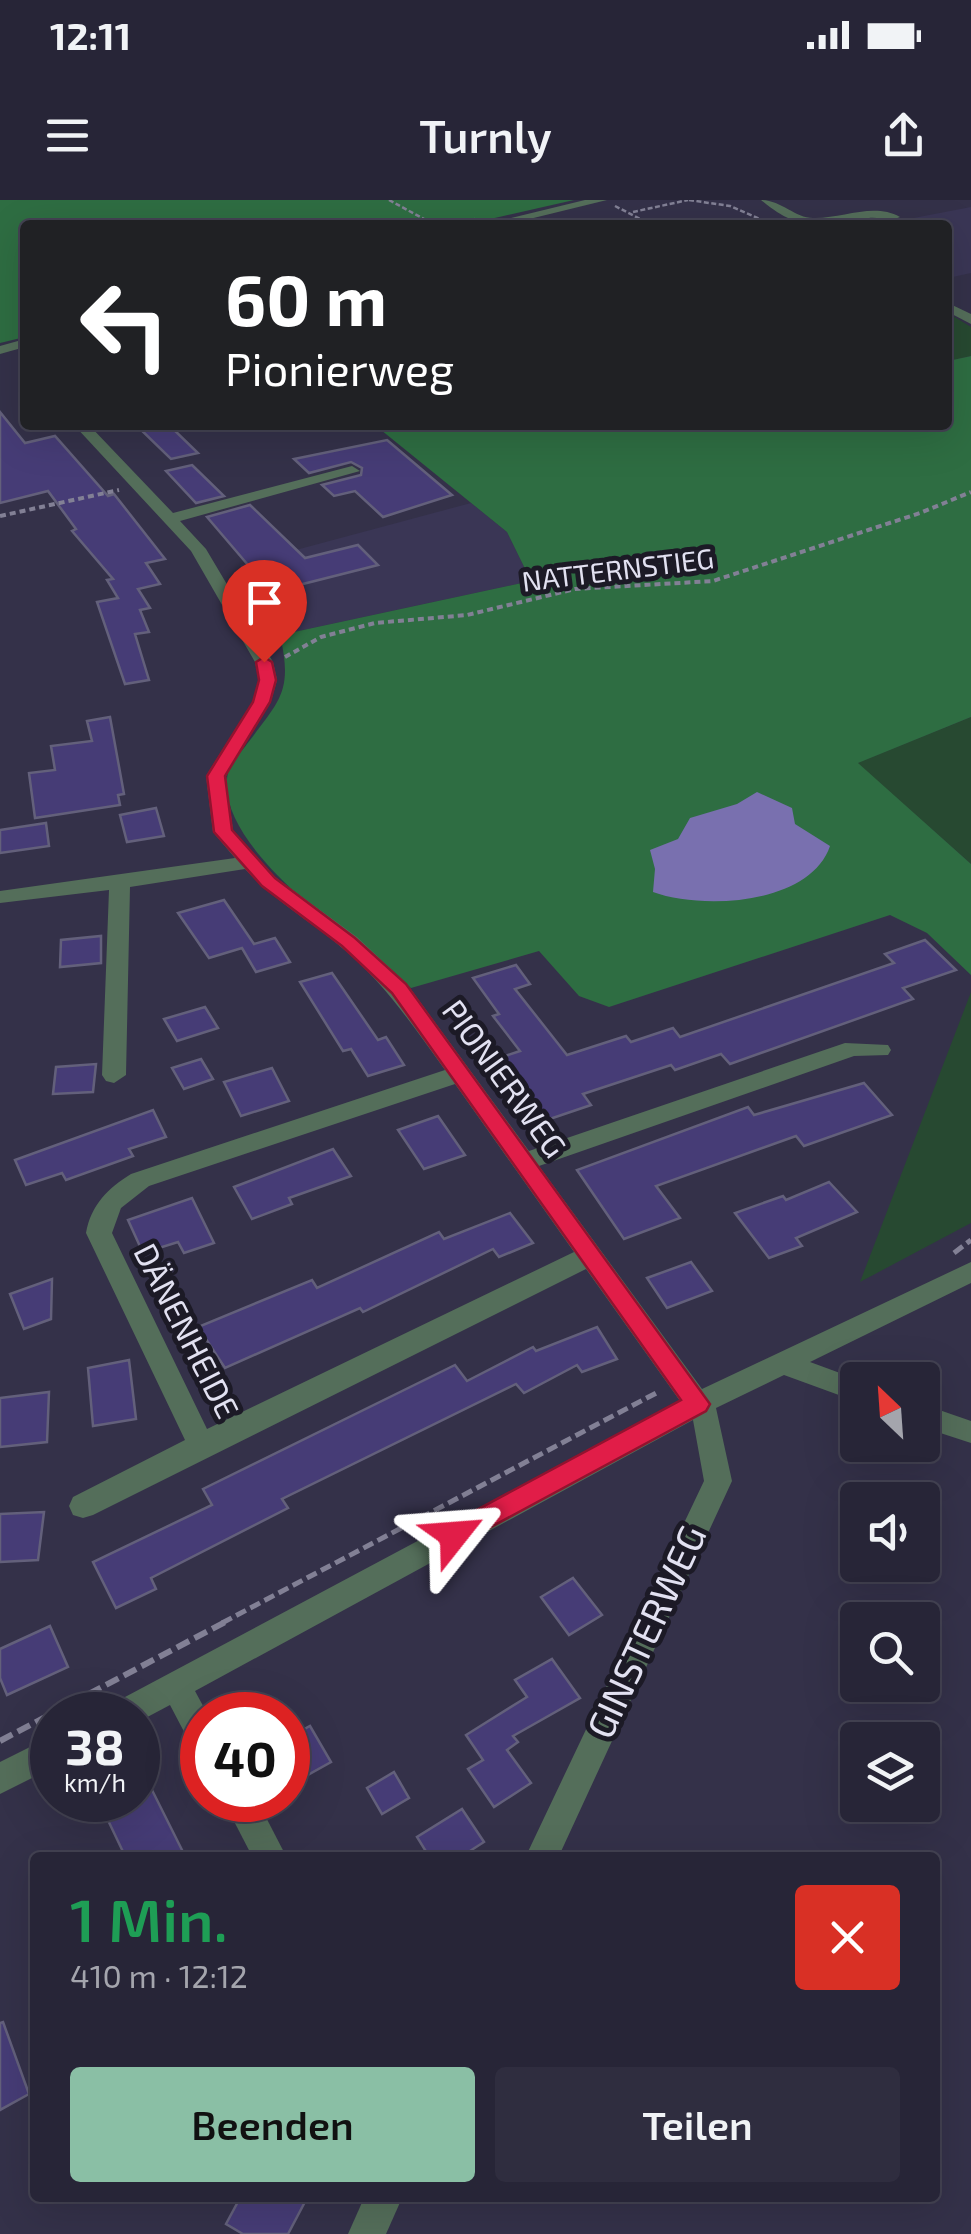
<!DOCTYPE html>
<html lang="de">
<head>
<meta charset="utf-8">
<style>
  :root { --surface:#272537; --page:#2f2d3f; --text:#f1f3f6; --muted:#a4a5ad; --line:#434252; --accent:#8abfa5 }
  body { margin:0; font-family:"Exo 2",sans-serif; background:var(--page); color:var(--text); height:100vh; display:flex; flex-direction:column; font-size:38px; white-space:nowrap }
  * { box-sizing:border-box; margin:0 }
  p { font-size:32px; color:var(--muted) }
  .icon { flex:none; width:55px; height:55px; fill:none; stroke:currentColor; stroke-width:2; stroke-linecap:round; stroke-linejoin:round }
  .map { position:relative; flex:1; overflow:hidden }
  .side { position:absolute; left:30px; top:1652px; width:910px; height:350px; display:flex; flex-direction:column; background:var(--surface); border-radius:10px; box-shadow:0 10px 40px #0002,0 0 0 2px var(--line) }
  .side>* { flex:none }
  .guide { position:absolute; left:20px; top:20px; width:932px; height:210px; border-radius:10px; box-shadow:0 10px 40px #0002,0 0 0 2px var(--line); background:#202124; color:#fff; overflow:hidden }
  .needle { width:65px; rotate:335deg }
  .tools { position:absolute; left:840px; top:1162px; display:grid; gap:20px }
  .tools a { display:grid; place-items:center; width:100px; height:100px; border-radius:10px; background:var(--surface); box-shadow:0 10px 40px #0002,0 0 0 2px var(--line); font-size:50px }
  .speed { position:absolute; left:30px; top:1492px; display:flex; gap:20px; font-size:50px; font-weight:700; text-align:center }
  .speed>* { display:grid; place-content:center; width:130px; height:130px; border-radius:50%; background:var(--surface); box-shadow:0 10px 40px #0002,0 0 0 2px var(--line); line-height:1 }
  .speed small { font-size:25px; font-weight:400 }
  .speed .limit { border:15px solid #d22; background:#fff; color:#111 }
  .pin { position:absolute; display:grid; place-items:center; width:85px; height:85px; color:#fff; margin:-102px -42px; border-radius:50% 50% 50% 0; rotate:-45deg; box-shadow:0 0 10px #0007 }
  .pin .icon { rotate:45deg }
  .me { position:absolute; width:110px; margin:-55px; rotate:62deg; stroke-linejoin:round; filter:drop-shadow(0 0 8px #0008) }
  .turn { display:flex; align-items:center; gap:35px; height:210px; padding:0 40px; font-size:45px }
  .turn .icon { width:130px; height:130px; stroke-width:2.5 }
  .turn b { display:block; font-size:70px; line-height:85px }
  .round { display:grid; place-items:center; flex:none; width:105px; height:105px; border-radius:10px; background:var(--page) }
  .head { display:flex; align-items:center; justify-content:space-between; height:170px; padding:0 40px }
  h1 { font-size:60px; font-weight:600; line-height:75px; color:#1e9e55 }
  .cta { display:flex; gap:20px; margin-top:auto; padding:20px 40px }
  .cta a { flex:1; height:115px; border-radius:10px; background:var(--accent); color:#111; font-size:40px; font-weight:600; line-height:115px; text-align:center }
  .cta a+a { background:var(--page); color:var(--text) }
  .status { display:flex; justify-content:space-between; align-items:center; height:70px; padding:0 50px; background:var(--surface); direction:ltr }
  .status svg { height:28px; fill:currentColor }
  header { display:flex; justify-content:space-between; align-items:center; height:130px; padding:0 40px; background:var(--surface); font-size:45px; font-weight:600 }
  .map>svg:first-child { display:block }
</style>
</head>
<body>
<div class="status"><b>12:11</b><svg viewBox="0 0 49 12"><path d="M0 12V9h3v3zM5 12V6h3v6zM10 12V3h3v9zM15 12V0h3v12zM26 1h20v11H26zM47 4h2v5h-2z"/></svg></div>
<header><svg class="icon" aria-label="menu" viewBox="0 0 24 24"><path d="M4 6h16M4 12h16M4 18h16"/></svg>Turnly<svg class="icon" aria-label="share" viewBox="0 0 24 24"><path d="M12 15V3M7 8l5-5 5 5M5 13v7h14v-7"/></svg></header>
<div class="map">
<svg width="971" height="2034" viewBox="0 0 971 2034">
  <rect width="100%" height="100%" fill="#343149"/>
  <g fill="#3a3655">
    <polygon points="971,7 971,73 948,78 948,25 877,25"/>
    <polygon points="471,303 507,332 531,381 280,435 268,406 240,365"/>
  </g>
  <g fill="#274931">
    <polygon points="948,113 971,127 971,156 948,161"/>
    <polygon points="971,517 971,664 857,563"/>
    <polygon points="971,792 971,1023 860,1082"/>
  </g>
  <g fill="#2e6d42">
    <polygon points="0,0 574,0 464,25 25,25 25,137 0,143"/>
    <path d="M971 156V517L858 563 971 664V775L927 733 890 715 609 807 579 796 539 751 411 788C361 743 206 645 229 569 232 561 242 551 247 544 280 500 293 492 280 435L531 381 507 332 381 230 400 225H948V161Z"/>
  </g>
  <path fill="#7970af" d="M757 592 792 608 795 624 830 646C810 705 702 710 653 692L655 669 650 650 678 639 690 618 737 604Z"/>
  <g fill="#463c76" stroke="#63607b" stroke-width="2.5">
    <polygon points="0,212 25,243 55,236 108,296 114,294 165,359 146,363 160,384 138,389 150,408 140,410 149,432 135,434 149,480 125,484 97,402 118,398 107,380 113,379 72,331 76,329 48,291 0,303"/>
    <polygon points="136,225 169,225 198,253 171,259"/>
    <polygon points="387,240 452,295 383,317 355,291 334,296 322,285 361,275 362,268 351,262 309,273 294,259"/>
    <polygon points="192,265 224,296 196,303 166,271"/>
    <polygon points="250,305 305,358 358,345 378,365 271,392 207,317"/>
    <polygon points="110,517 124,594 118,595 120,605 35,618 29,573 55,570 51,546 92,541 87,521"/>
    <polygon points="156,608 164,636 127,642 120,615"/>
    <polygon points="46,623 49,646 0,653 0,630"/>
    <polygon points="224,700 254,744 275,738 290,762 256,772 242,748 209,758 178,713"/>
    <polygon points="101,736 101,763 60,767 61,740"/>
    <polygon points="925,740 956,770 903,788 913,799 730,864 721,854 675,870 671,865 583,894 591,905 538,923 493,860 520,851 493,816 499,814 473,778 516,765 530,784 515,789 567,855 626,836 631,842 673,828 680,837 894,763 885,754"/>
    <polygon points="332,773 378,840 386,837 404,865 368,876 351,849 343,851 300,782"/>
    <polygon points="205,807 218,828 177,841 164,819"/>
    <polygon points="201,859 213,879 184,889 172,868"/>
    <polygon points="96,864 93,892 53,894 56,867"/>
    <polygon points="272,868 289,901 241,916 224,882"/>
    <polygon points="864,883 892,915 804,946 796,936 656,986 680,1018 624,1039 577,970 748,907 754,915"/>
    <polygon points="153,910 166,937 129,949 133,956 66,980 62,973 26,985 15,960"/>
    <polygon points="438,916 465,955 424,969 398,930"/>
    <polygon points="333,949 351,976 289,998 292,1004 252,1019 234,987"/>
    <polygon points="829,982 857,1012 796,1038 802,1046 769,1058 735,1013 783,996 786,1000"/>
    <polygon points="192,998 214,1043 184,1053 178,1042 143,1053 128,1020"/>
    <polygon points="510,1013 533,1043 499,1057 493,1049 363,1112 360,1108 225,1168 198,1127 312,1080 317,1088 439,1032 444,1039"/>
    <polygon points="691,1062 712,1091 667,1108 647,1078"/>
    <polygon points="52,1079 51,1119 24,1129 10,1094"/>
    <polygon points="597,1127 617,1159 582,1172 577,1165 524,1193 516,1184 282,1299 288,1308 151,1378 156,1389 116,1408 93,1362 212,1305 203,1289 455,1165 467,1181 533,1147 536,1151"/>
    <polygon points="129,1160 136,1219 93,1226 88,1168"/>
    <polygon points="49,1192 47,1242 0,1247 0,1198"/>
    <polygon points="44,1312 38,1360 0,1362 0,1314"/>
    <polygon points="573,1378 602,1415 569,1435 541,1397"/>
    <polygon points="50,1426 68,1467 7,1495 0,1478 0,1449"/>
    <polygon points="552,1459 580,1498 513,1536 518,1542 507,1550 531,1583 494,1607 468,1569 483,1560 466,1535 527,1497 515,1480"/>
    <polygon points="310,1526 331,1562 288,1586 288,1538"/>
    <polygon points="394,1572 409,1598 382,1614 367,1588"/>
    <polygon points="151,1588 186,1658 126,1658 105,1614 138,1600 138,1596"/>
    <polygon points="462,1609 484,1642 459,1658 430,1658 417,1637"/>
    <polygon points="3,1822 29,1894 0,1910 0,1823"/>
    <polygon points="240,1998 307,1998 288,2034 243,2034 226,2024"/>
  </g>
  <g fill="none" stroke-linecap="round" stroke-linejoin="round">
    <g stroke="#828095" stroke-width="2.5" stroke-dasharray="5 2.5" stroke-linecap="butt">
      <polyline points="389,0 435,25"/>
      <polyline points="689,0 730,6 762,20"/>
      <polyline points="615,6 650,24"/>
      <polyline points="633,12 688,0"/>
      <polyline points="453,25 475,19"/>
    </g>
    <g stroke="#828095" stroke-width="4" stroke-dasharray="6 4" stroke-linecap="butt">
      <polyline points="0,316 119,290"/>
      <polyline points="285,457 321,437 375,423 467,415 575,389 713,381 920,313 971,292"/>
    </g>
    <g stroke="#828095" stroke-width="5" stroke-dasharray="11 5" stroke-linecap="butt">
      <polyline points="954,1053 971,1040"/>
      <polyline points="222,1423 660,1191"/>
    </g>
    <polyline stroke="#828095" stroke-width="6" stroke-dasharray="14 6" stroke-linecap="butt" points="0,1541 227,1421"/>
    <g fill="#546e5a" fill-rule="evenodd">
      <polygon points="585,0 607,0 505,25 483,25"/>
      <path d="M761 0C781 0 795 18 813 18 842 19 873 2 900 17 890 22 881 17 869 18 819 20 805 37 761 0Z"/>
      <polygon points="948,103 971,114 971,124 948,112"/>
      <polygon points="25,139 25,147 0,154 0,146"/>
      <path d="M74 225H89L173 313 352 266 360 271 180 321 206 349 273 462 277 480 271 501 226 576 233 631 275 677 357 737 407 784 529 951 845 843 888 845 891 850 888 855 854 856 539 966 702 1189 971 1062V1083L810 1162 859 1180 858 1202 784 1175 716 1208 732 1281 558 1658H525L704 1281 693 1220 195 1491 208 1515H202V1549L191 1545 170 1505 138 1522V1515H105L110 1505 680 1201 586 1069 93 1315 83 1318 73 1315 69 1306 73 1297 185 1240 86 1033C91 1005 108 988 131 974L445 870C413 826 384 782 341 747 309 720 273 700 245 669L130 687 126 875 114 883 106 881 102 875 109 690 0 703V691L235 658 213 632 206 576 253 501 259 480 255 462 191 351ZM455 884 574 1052 207 1229 112 1033 121 1008 149 986Z"/>
      <polygon points="922,1204 971,1221 971,1243 922,1227"/>
      <polygon points="52,1536 52,1568 0,1594 0,1562"/>
      <polygon points="223,1600 257,1600 287,1658 253,1658"/>
      <polygon points="364,1998 402,1998 386,2034 348,2034"/>
    </g>
  </g>
  <polygon fill="#e11d48" stroke="#92132f" stroke-width="2.5" points="264,457 272,462 276,480 270,502 225,576 232,630 275,678 355,738 406,784 710,1204 706,1211 454,1347 445,1343 441,1335 445,1327 681,1200 392,793 342,746 262,686 214,632 207,576 253,502 259,480 256,462"/>
  <g text-anchor="middle" stroke-width="10" stroke-linejoin="round" paint-order="stroke">
    <g font-size="28" fill="#e2e1f1" stroke="#1c1a26">
      <text transform="translate(618 370) rotate(-7)" y="10">NATTERNSTIEG</text>
    </g>
    <g font-size="32" fill="#e2e1f1" stroke="#1c1a26">
      <text transform="translate(504 879) rotate(54)" y="11">PIONIERWEG</text>
      <text transform="translate(186 1131) rotate(63)" y="11">DÄNENHEIDE</text>
    </g>
    <g font-size="38" fill="#e2e1f1" stroke="#1c1a26">
      <text transform="translate(647 1432) rotate(-65)" y="13">GINSTERWEG</text>
    </g>
  </g>
</svg>
<div class="tools">
<a><svg class="needle" viewBox="-14 -14 28 28"><path d="M0-13l5 13h-10z" fill="#e53935"/><path d="M0 13l5-13h-10z" fill="#a4a5ad"/></svg></a>
<a><svg class="icon" aria-label="sound" viewBox="0 0 24 24"><path d="M4 9h4l5-4v14l-5-4H4zM17 9q2 3 0 6"/></svg></a>
<a><svg class="icon" aria-label="search" viewBox="0 0 24 24"><circle cx="10" cy="10" r="6"/><path d="M15 15l6 6"/></svg></a>
<a><svg class="icon" aria-label="layers" viewBox="0 0 24 24"><path d="M12 4l9 5-9 5-9-5zM3 14l9 5 9-5"/></svg></a>
</div>
<div class="speed"><div>38<small>km/h</small></div><div class="limit">40</div></div>
<div class="pin" style="left:264px;top:462px;background:#d93025"><svg class="icon" aria-label="arrive" viewBox="0 0 24 24"><path d="M6 21V4h12l-3 4 3 4H6"/></svg></div>
<svg class="me" style="left:454px;top:1335px" viewBox="-20 -20 40 40"><path d="M0-17L14 15 0 8-14 15z" fill="#e11d48" stroke="#fff" stroke-width="4"/></svg>
<div class="guide">
<div class="turn"><svg class="icon" aria-label="left" viewBox="0 0 24 24"><path d="M17 20v-9H6M10 6l-5 5 5 5"/></svg><div><b>60 m</b>Pionierweg</div></div>
</div>
<section class="side">
<div class="head"><div><h1>1 Min.</h1><p>410 m · 12:12</p></div><a class="round" style="background:#d93025;color:#fff"><svg class="icon" aria-label="close" viewBox="0 0 24 24"><path d="M6 6l12 12M18 6L6 18"/></svg></a></div>
<div class="cta"><a>Beenden</a><a>Teilen</a></div>
</section>
</div>
</body>
</html>
